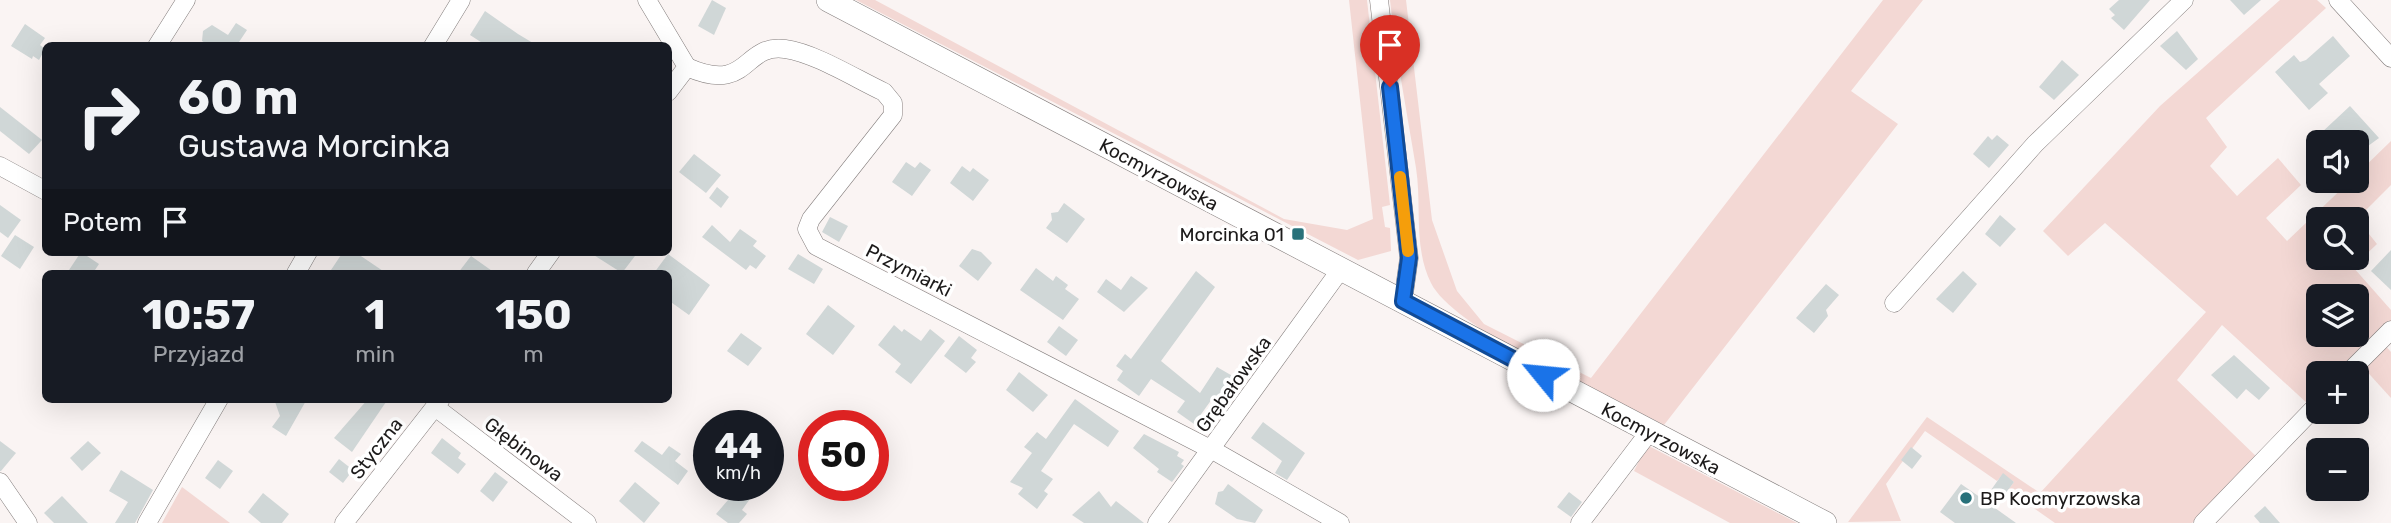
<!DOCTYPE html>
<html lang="pl">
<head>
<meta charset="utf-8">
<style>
  :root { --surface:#171b24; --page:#242831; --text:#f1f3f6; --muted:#9ea1a6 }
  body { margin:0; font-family:Rubik,sans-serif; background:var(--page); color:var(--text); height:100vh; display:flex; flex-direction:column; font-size:26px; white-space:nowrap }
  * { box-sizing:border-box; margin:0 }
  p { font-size:23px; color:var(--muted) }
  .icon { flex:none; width:38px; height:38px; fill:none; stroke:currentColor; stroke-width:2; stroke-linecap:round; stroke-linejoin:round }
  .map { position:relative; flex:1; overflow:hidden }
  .side { position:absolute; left:42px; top:270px; width:630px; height:133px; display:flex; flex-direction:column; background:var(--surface); border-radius:10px; box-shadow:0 7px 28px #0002 }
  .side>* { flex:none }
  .guide { position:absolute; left:42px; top:42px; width:630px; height:214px; border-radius:10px; box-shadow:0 7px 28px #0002; background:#171b24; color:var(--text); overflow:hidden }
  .controls { position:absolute; left:2306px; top:130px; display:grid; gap:14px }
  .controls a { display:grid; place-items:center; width:63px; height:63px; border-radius:10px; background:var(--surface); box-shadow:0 7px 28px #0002; font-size:35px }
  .speed { position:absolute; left:693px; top:410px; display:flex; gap:14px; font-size:35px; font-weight:700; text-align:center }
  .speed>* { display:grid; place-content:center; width:91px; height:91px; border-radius:50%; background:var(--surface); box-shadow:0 7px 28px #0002; line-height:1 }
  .speed small { font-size:18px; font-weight:400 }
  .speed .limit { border:10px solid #d22; background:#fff; color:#111 }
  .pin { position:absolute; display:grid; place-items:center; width:60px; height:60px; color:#fff; margin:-72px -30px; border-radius:50% 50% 50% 0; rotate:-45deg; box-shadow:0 0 7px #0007 }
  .pin .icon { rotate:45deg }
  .me { position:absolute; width:77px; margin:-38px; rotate:298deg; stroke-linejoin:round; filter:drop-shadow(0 0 5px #0008) }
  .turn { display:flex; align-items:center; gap:24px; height:147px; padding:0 21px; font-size:32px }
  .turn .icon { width:91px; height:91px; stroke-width:2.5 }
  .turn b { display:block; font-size:49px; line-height:60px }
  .then { display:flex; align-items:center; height:66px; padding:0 21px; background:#0003; gap:14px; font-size:26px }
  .eta { display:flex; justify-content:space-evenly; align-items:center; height:119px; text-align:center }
  .eta b { font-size:42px; font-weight:700; line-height:49px }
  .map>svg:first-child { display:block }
</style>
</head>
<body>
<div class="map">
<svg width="2391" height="523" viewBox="0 0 2391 523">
  <rect width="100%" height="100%" fill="#faf4f3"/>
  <g fill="#f3d8d4" fill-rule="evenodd">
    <polygon points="856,0 875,0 1284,219 1347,230 1373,219 1349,0 1367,0 1390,205 1382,207 1385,227 1390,228 1391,251 1358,260"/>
    <path d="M1390 0H1406L1432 220 1457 291 1484 324 1591 378 1883 0H1923L1851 91 1898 124 1664 425C1612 398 1454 330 1431 283 1413 247 1422 205 1416 168 1407 112 1396 57 1390 0Z"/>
    <path d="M2280 0H2317L2326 8 2206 118 2227 147 2210 166 2237 196 2278 158 2301 185 2266 218 2287 241 2351 180H2357V174L2391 141V185L2357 219H2319V257H2357V219L2377 244 2353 267 2391 310V324L2341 373H2319V395L2309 405 2222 325 2177 380 2259 459 2192 523H2055L2008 490 2014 482 2003 474 1997 481 1925 431 1886 484 1901 521 1848 522 1927 417 2040 493 2206 312 2105 223 2068 256 2043 231 2160 106ZM2319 296H2357V334H2319Z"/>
    <polygon points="2383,343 2391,352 2391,398 2361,365"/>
    <polygon points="1647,445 1797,523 1730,523 1634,471"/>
    <polygon points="182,487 230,523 162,523"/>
  </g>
  <g fill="#d0d7d7">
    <polygon points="712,0 726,8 714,35 698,26"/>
    <polygon points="2119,0 2150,0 2124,30 2111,18 2115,15 2109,9"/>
    <polygon points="2230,0 2261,0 2244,15"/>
    <polygon points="485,11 518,34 538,46 487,46 470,35"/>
    <polygon points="236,23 247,30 239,42 245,46 210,46 202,41 203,31 212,25 228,35"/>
    <polygon points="25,24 45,38 40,45 45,49 39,60 33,56 32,59 11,46"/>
    <polygon points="2177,31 2198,59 2186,70 2160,46"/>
    <polygon points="2333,36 2350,56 2319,84 2328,93 2309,110 2275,72 2294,55 2300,62 2306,60"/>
    <polygon points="2062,60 2079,75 2054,100 2039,87"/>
    <polygon points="2350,106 2379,138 2357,154 2357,142 2327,142 2320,134"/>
    <polygon points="0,107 42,140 29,154 0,131"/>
    <polygon points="1997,135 2009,145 1989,168 1973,154 1988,136 1992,140"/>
    <polygon points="694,154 721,175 706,193 679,172"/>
    <polygon points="906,162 915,168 920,162 931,170 912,196 892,182"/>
    <polygon points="962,166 970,172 973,168 989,180 973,201 950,183"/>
    <polygon points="717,187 729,197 721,208 709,198"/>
    <polygon points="1064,203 1085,219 1067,243 1046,228 1052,220 1051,213 1058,212"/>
    <polygon points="0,205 21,220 8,238 0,232"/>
    <polygon points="2000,215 2016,229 2000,247 1985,234"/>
    <polygon points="830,217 848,226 839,242 822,232"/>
    <polygon points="712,225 730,242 740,229 757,241 753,246 766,256 756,269 750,265 746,270 702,237"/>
    <polygon points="15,235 34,247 20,269 1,256"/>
    <polygon points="972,249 981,252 992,263 978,281 959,266"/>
    <polygon points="2391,250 2391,290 2371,271"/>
    <polygon points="81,252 99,264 93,273 67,273"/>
    <polygon points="343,252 355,252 386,273 329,273"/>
    <polygon points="589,252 638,252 622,273"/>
    <polygon points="668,254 710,285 689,315 668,300 668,273 654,273"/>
    <polygon points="798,254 823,269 814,284 788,269"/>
    <polygon points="471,256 495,273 458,273"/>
    <polygon points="1036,268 1053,281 1056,276 1068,285 1065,289 1079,299 1063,320 1020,290"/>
    <polygon points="1196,271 1215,287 1161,361 1200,393 1217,367 1236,378 1220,404 1212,399 1194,424 1177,412 1185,401 1151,379 1139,396 1117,380 1123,371 1116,366 1125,354 1131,359"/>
    <polygon points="1963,271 1977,284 1953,313 1936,299"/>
    <polygon points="1131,276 1148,288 1124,312 1097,292 1106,279 1121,290"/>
    <polygon points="1826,284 1839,295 1826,310 1828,316 1814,333 1796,318"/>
    <polygon points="828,305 855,326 833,355 806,334"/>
    <polygon points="894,325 902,332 904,329 921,341 930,329 945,341 911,384 895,372 901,364 878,345"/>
    <polygon points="1059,326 1078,340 1066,356 1047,342"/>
    <polygon points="741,333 762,348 748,366 727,351"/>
    <polygon points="959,336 977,350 971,358 976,362 966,373 944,356"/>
    <polygon points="2234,355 2270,388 2259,400 2246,389 2237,399 2211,375"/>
    <polygon points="1019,372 1048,395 1033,412 1006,390"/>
    <polygon points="274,399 307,399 286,436 272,427 280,416"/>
    <polygon points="368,399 388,399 352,452 334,438"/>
    <polygon points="1075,399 1119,431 1108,447 1074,424 1041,471 1053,479 1044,491 1048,494 1037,509 1018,494 1023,488 1010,482 1032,453 1024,447 1037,432 1046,439"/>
    <polygon points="1263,422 1305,453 1287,480 1275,473 1282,461 1251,438"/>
    <polygon points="1144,434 1179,452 1177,456 1184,460 1181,464 1184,466 1172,482 1157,472 1159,469 1133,448"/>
    <polygon points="442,438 461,453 458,458 466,464 458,474 431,453"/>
    <polygon points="0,441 16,453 1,471 0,471"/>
    <polygon points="88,441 101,453 82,471 70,458"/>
    <polygon points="642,441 662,455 669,446 681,454 675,461 688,471 678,485 634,451"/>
    <polygon points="1911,447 1922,456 1912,469 1901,460"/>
    <polygon points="339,459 353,470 343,483 329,472"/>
    <polygon points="218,460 233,471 220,489 205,478"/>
    <polygon points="121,470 153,490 135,523 115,523 128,502 109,491"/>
    <polygon points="495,472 508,482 493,502 480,491"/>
    <polygon points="2003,473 2014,482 1995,508 2016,523 1955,523 1940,512 1961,484 1984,500"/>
    <polygon points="635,482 660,503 644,523 619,501"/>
    <polygon points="1228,484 1263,510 1255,523 1237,519 1215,504 1218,492 1223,491"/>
    <polygon points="741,485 755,492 742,510 747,514 739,523 728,523 716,514"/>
    <polygon points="1099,491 1111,507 1116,501 1144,523 1084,523 1072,515"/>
    <polygon points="1569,492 1582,502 1571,517 1557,507"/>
    <polygon points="263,493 289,514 282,523 261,523 248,512"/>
    <polygon points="62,496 88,523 54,523 44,513"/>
    <polygon points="2265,506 2280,523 2260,523 2254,516"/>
  </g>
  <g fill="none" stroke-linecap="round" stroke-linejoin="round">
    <defs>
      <g id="minor">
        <polyline points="647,0 687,67 668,92"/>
        <polyline points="1379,0 1409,258 1403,301"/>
        <polyline points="2338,0 2391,58"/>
        <polyline points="157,46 186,0"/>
        <polyline points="433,46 461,0"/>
        <path d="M687 67C750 95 742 43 785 49 815 53 856 79 884 92L893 103V115L811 219 807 229 816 246 1216 452 1340 523"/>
        <polyline points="0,166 46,191"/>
        <polyline points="296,273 308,252"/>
        <polyline points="536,273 551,252"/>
        <polyline points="1894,303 2035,144 2184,0"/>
        <polyline points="2348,373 2391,330"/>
        <polyline points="435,407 587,523"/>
        <polyline points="0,482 28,523"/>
        <polyline points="147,523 219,399"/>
        <polyline points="344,523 441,399"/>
        <polyline points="1157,523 1341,269"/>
        <polyline points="1580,523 1650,431"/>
        <polyline points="2203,523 2319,403"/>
      </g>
      <polyline id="major" points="828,0 1825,523"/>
    </defs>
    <use href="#minor" stroke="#837d7c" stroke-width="19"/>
    <use href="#major" stroke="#837d7c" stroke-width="24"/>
    <use href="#minor" stroke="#fff" stroke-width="18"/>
    <use href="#major" stroke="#fff" stroke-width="23"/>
  </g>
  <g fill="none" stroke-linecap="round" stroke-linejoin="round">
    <defs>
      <polyline id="route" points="1390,87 1409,258 1403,301 1543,375"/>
    </defs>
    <use href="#route" stroke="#114b97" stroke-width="18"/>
    <use href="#route" stroke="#1a73e8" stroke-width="12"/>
    <polyline stroke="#f59e0b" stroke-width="12" points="1400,177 1408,251"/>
  </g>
  <g fill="#28717a" stroke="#fff" stroke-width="2.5">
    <rect x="1291" y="227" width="14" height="14" rx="3.5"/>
    <circle cx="1966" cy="498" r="7"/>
  </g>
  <g text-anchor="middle" stroke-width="7" stroke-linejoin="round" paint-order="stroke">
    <g font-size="19" fill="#1c1a1a" stroke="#fff">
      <text transform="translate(1159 174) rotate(28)" y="7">Kocmyrzowska</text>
      <text transform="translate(909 270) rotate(27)" y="7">Przymiarki</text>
      <text transform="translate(1233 384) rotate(-54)" y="7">Grębałowska</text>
      <text transform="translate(1661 438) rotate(28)" y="7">Kocmyrzowska</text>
      <text transform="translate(376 448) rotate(-52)" y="7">Styczna</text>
      <text transform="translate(524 449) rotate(37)" y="7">Głębinowa</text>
    </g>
    <g font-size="19" fill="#1c1a1a" stroke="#fff" text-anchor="end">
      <text x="1284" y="241">Morcinka 01</text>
      <text x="1980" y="505" text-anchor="start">BP Kocmyrzowska</text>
    </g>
  </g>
</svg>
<div class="controls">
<a><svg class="icon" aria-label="sound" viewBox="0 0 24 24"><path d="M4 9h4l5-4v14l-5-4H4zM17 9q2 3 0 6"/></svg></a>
<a><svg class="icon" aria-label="search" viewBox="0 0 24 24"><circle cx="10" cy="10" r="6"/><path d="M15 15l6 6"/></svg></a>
<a><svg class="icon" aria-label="layers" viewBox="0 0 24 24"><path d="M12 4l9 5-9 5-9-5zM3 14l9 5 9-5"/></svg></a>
<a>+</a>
<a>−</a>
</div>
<div class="speed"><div>44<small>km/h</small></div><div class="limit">50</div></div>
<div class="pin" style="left:1390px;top:87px;background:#d93025"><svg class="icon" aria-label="arrive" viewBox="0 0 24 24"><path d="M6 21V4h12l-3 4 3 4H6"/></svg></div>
<svg class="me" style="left:1543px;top:375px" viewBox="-20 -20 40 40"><circle r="19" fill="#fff"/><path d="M0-13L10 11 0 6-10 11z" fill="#1a73e8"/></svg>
<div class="guide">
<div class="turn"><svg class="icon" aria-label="right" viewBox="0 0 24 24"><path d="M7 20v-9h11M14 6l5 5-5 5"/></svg><div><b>60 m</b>Gustawa Morcinka</div></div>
<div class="then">Potem<svg class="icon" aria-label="arrive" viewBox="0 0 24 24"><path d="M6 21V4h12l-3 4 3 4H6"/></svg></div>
</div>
<section class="side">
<div class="eta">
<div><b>10:57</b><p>Przyjazd</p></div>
<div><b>1</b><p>min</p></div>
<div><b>150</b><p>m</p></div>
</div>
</section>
</div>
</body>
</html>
